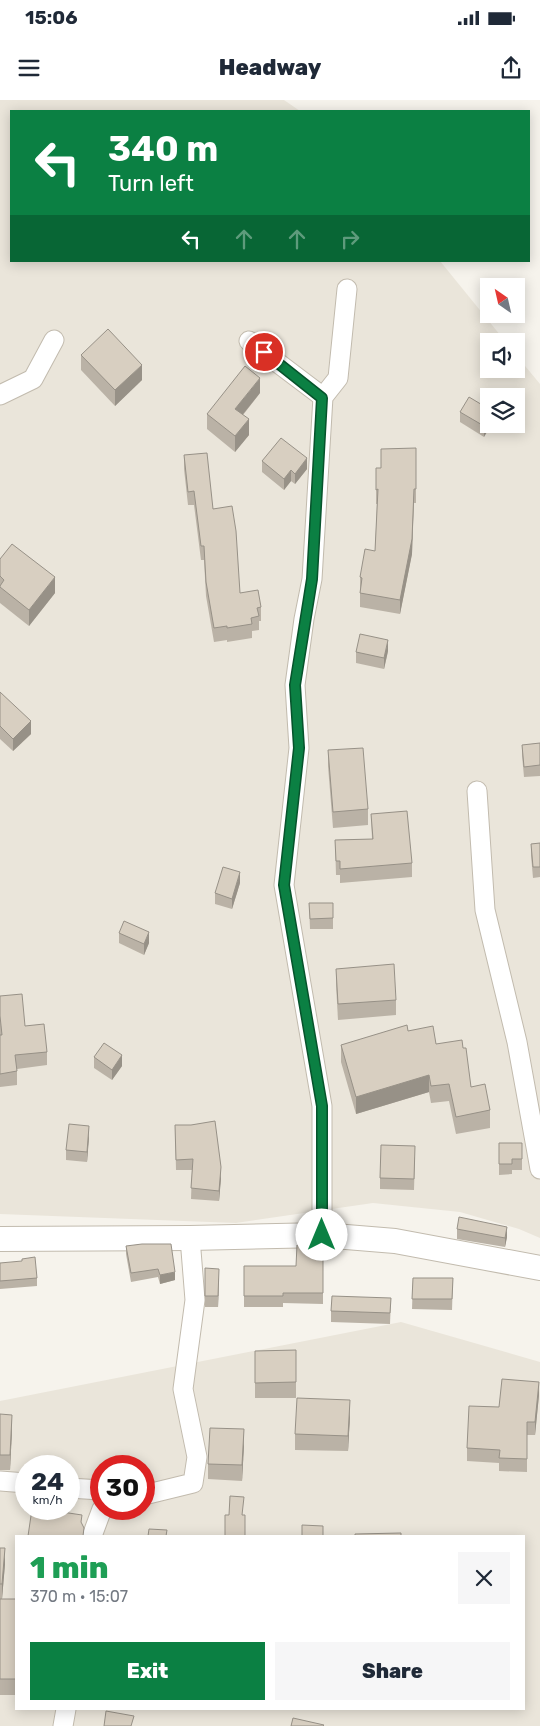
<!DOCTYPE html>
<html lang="en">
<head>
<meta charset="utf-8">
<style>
  :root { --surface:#fff; --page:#f6f6f7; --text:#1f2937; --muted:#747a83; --accent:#0b8043 }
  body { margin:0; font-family:Rubik,sans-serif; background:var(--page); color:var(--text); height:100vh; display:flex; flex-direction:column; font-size:19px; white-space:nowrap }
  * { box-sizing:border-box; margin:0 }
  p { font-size:16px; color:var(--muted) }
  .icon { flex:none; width:28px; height:28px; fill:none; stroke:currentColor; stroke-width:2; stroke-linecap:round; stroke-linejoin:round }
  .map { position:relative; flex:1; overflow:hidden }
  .panel { position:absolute; left:15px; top:1435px; width:510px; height:175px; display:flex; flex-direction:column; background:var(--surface); border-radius:0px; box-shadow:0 2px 12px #0003 }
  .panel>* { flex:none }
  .top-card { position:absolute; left:10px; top:10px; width:520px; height:152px; border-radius:0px; box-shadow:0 2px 12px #0003; background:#0b8043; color:#fff; overflow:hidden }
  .needle { width:32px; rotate:326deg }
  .buttons { position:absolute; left:480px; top:178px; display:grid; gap:10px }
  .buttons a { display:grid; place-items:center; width:45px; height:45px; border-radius:0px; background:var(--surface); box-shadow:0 2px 12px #0003; font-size:25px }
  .speed { position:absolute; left:15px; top:1355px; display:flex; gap:10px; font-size:25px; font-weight:700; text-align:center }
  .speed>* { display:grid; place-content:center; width:65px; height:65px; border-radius:50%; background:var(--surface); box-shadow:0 2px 12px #0003; line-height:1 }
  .speed small { font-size:12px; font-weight:400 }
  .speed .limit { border:8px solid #d22; background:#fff; color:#111 }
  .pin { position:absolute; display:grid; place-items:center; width:42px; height:42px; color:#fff; margin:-21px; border:2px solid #fff; border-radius:50%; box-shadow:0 1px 5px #0007 }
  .me { position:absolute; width:55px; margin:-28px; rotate:0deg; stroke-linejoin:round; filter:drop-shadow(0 0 4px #0008) }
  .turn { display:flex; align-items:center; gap:18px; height:105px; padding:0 15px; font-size:22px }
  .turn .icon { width:65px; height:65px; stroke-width:2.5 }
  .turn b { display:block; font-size:35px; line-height:42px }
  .lanes { display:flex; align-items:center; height:48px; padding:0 15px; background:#0003; justify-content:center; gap:25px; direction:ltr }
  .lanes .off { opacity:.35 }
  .round { display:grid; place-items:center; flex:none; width:52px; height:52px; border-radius:0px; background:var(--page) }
  .head { display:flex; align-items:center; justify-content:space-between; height:85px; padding:0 15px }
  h1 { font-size:30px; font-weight:800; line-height:38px; color:#1e9e55 }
  .action { display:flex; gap:10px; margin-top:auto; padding:10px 15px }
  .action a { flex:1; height:58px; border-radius:0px; background:var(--accent); color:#fff; font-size:20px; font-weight:800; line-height:58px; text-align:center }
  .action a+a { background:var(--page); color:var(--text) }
  .status { display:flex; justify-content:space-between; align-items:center; height:35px; padding:0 25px; background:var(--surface); direction:ltr }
  .status svg { height:14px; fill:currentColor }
  header { display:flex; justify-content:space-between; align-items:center; height:65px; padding:0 15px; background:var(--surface); font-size:22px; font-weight:800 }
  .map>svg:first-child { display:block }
</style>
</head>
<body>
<div class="status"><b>15:06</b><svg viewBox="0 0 49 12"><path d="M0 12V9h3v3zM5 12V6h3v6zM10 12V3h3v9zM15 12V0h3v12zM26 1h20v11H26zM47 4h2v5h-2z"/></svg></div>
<header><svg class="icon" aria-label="menu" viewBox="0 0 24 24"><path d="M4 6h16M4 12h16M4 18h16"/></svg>Headway<svg class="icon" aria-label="share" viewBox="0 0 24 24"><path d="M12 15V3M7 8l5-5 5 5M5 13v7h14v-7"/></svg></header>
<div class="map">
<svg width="540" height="1626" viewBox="0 0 540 1626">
  <rect width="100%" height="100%" fill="#f6f3ec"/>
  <g fill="#eae5da" fill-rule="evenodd">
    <path d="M0 0H284L300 11H11V161H440L505 241H489V269H516V255L540 284V1138L519 1129 460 1112 373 1103 236 1123 0 1114ZM489 296H516V324H489Z"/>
    <path d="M401 1222 540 1262V1626H0V1301ZM26 1366H69V1409H26ZM101 1366H144V1409H101ZM16 1436H524V1609H16Z"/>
  </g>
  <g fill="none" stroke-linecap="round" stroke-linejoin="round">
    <defs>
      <g id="minor">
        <polyline points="249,241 323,297"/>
        <polyline points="0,295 33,279 54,240"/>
        <polyline points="477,691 485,810 517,942 540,1069"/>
        <polyline points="322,1135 322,1006 284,785 299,648 295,585 304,519 312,479 323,297 338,278 347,189"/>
        <polyline points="0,1381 26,1383"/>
        <polyline points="69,1388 101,1390"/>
        <polyline points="144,1394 148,1394 193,1383 197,1357 183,1289 195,1200 190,1138"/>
        <polyline points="92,1436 102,1409"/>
        <polyline points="63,1626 66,1609"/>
      </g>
      <polyline id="tertiary" points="0,1139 190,1138 322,1135 395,1141 540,1168"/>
    </defs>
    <use href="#minor" stroke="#c2bbae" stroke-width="21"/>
    <use href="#tertiary" stroke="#c2bbae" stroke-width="26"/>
    <use href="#minor" stroke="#fff" stroke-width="19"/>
    <use href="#tertiary" stroke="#fff" stroke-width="24"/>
  </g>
  <g fill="#bab2a6">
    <polygon points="81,255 142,280 115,306 81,270"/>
    <polygon points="260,293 243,315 249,335 235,352 207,329 207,314"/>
    <polygon points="489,309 484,337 460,322 460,312"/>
    <polygon points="416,348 416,403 414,403 412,454 400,514 360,507 360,477 375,451 377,404 376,404 376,368 381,368"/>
    <polygon points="184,355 213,409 240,493 261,507 261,521 259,521 259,530 252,531 252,538 227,542 227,540 214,542 206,496 204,460 201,460 194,405 188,405 184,369"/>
    <polygon points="262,361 307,369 295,384 291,381 284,390 262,372"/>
    <polygon points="0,459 55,493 29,526 0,503"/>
    <polygon points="388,551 384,569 356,563 356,552"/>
    <polygon points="0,592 31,634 13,651 0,639"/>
    <polygon points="540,643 540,676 524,677 522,655 522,645"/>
    <polygon points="328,650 368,709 368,725 333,728 328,666"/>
    <polygon points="371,714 412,763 412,777 340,783 340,775 336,775 335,740 372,739"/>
    <polygon points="540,743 540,777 533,778 531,755 531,744"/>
    <polygon points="240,783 232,809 215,804 215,793"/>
    <polygon points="309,803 333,803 333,829 310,829"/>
    <polygon points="119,833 149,843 144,855 119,843"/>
    <polygon points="336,869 396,900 396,915 338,920 336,884"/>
    <polygon points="0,896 47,952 47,965 17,969 17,985 0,987"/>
    <polygon points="408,931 436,944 463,948 471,987 490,1010 490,1028 456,1034 449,1001 431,1003 429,992 356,1014 341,962 341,945"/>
    <polygon points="94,957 122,966 112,980 94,968"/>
    <polygon points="175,1025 221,1078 219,1101 191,1099 192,1070 176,1070"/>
    <polygon points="89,1037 87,1062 66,1060 66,1050"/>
    <polygon points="499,1043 522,1043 522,1070 512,1070 512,1074 499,1075"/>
    <polygon points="415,1057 414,1090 380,1089 380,1078"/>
    <polygon points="457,1129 507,1137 505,1147 457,1139"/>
    <polygon points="323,1145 323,1204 283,1203 283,1207 244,1207 244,1166 296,1166"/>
    <polygon points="126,1146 175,1180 160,1184 158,1177 131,1182 126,1154"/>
    <polygon points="0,1163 37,1178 37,1186 0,1189"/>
    <polygon points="205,1168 219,1179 218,1207 205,1207"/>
    <polygon points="413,1178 453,1178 452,1210 412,1209"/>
    <polygon points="391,1198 390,1224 331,1222 331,1211"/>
    <polygon points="296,1250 296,1298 255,1298 255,1251"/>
    <polygon points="539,1295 535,1335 527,1335 527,1372 499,1371 499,1363 467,1361 467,1348 499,1307"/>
    <polygon points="0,1314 12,1330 10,1370 0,1370"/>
    <polygon points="350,1316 348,1351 295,1350 295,1334"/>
    <polygon points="244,1345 242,1381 208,1379 208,1364"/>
    <polygon points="0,1448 5,1464 2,1499 16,1499 16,1595 0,1595"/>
  </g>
  <g fill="#979187">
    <polygon points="142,265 142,280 115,306 115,290"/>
    <polygon points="260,278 260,293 235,324 235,309"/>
    <polygon points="249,319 249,335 235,352 235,336"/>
    <polygon points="489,319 489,324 492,324 484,337 484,326"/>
    <polygon points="307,358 307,369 295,384 295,374"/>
    <polygon points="291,370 291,381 284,390 284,379"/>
    <polygon points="414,389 412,454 400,514 400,500"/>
    <polygon points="55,477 55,493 29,526 29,510"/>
    <polygon points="388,540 388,551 384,569 384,558"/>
    <polygon points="31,621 31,634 13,651 13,639"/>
    <polygon points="240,772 240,783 232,809 232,799"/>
    <polygon points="149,832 149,843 144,855 144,844"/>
    <polygon points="122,955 122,966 112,980 112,970"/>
    <polygon points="429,975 429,992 356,1014 356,997"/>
    <polygon points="89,1026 89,1037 87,1062 87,1052"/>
    <polygon points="221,1067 221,1078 219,1101 219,1091"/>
    <polygon points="507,1127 507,1137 505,1147 505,1138"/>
    <polygon points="219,1169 219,1179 218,1207 218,1196"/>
    <polygon points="175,1172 175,1180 160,1184 160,1175"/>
    <polygon points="539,1282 539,1295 535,1335 535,1322"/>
    <polygon points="350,1300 350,1316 348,1351 348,1336"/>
    <polygon points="12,1315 12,1330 10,1370 10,1355"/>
    <polygon points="244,1329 244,1345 242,1381 242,1365"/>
    <polygon points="5,1448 5,1464 2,1499 2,1484"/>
  </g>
  <g fill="#d8cfc1" stroke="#979187">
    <polygon points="108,229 142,265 115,290 81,255"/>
    <polygon points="245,266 260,278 235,309 249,319 235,336 207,314"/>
    <polygon points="469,297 489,309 489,319 484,326 460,312"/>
    <polygon points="281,338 307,358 295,374 291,370 284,379 262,361"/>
    <polygon points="416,348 416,389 414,389 412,439 400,500 360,493 362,478 360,477 365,449 375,451 378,389 376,390 376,368 381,368 381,349"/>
    <polygon points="207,353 213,409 232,406 236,431 240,493 258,490 261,507 257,508 259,516 251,518 252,524 227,528 227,526 214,528 206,482 204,446 201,446 194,391 188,392 184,355"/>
    <polygon points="12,444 55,477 29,510 0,487 0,486 4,480 0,476 0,459"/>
    <polygon points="360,534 388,540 384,558 356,552"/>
    <polygon points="0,592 31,621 13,639 0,626"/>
    <polygon points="540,643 540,665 524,667 522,645"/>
    <polygon points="363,648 368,709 333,712 328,650"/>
    <polygon points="407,711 412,763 340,769 340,761 336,761 335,740 373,739 371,714"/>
    <polygon points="540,743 540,767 533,767 531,744"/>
    <polygon points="223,767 240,772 232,799 215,793"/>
    <polygon points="309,803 333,803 333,818 310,819"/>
    <polygon points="124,821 149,832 144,844 119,833"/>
    <polygon points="394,864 396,900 338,904 336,869"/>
    <polygon points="22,894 25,926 44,924 47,952 15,955 17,971 0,974 0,935 2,935 0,916 0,896"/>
    <polygon points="407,925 408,931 433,926 436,944 462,940 463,948 466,948 471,987 485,984 490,1010 456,1017 449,984 431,986 429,975 356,997 341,945"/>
    <polygon points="104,943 122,955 112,970 94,957"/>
    <polygon points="215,1021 221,1067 219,1091 191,1088 193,1059 176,1060 175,1025 191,1025"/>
    <polygon points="69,1024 89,1026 87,1052 66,1050"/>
    <polygon points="499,1043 522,1043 522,1059 512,1059 512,1064 499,1064"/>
    <polygon points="381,1045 415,1046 414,1079 380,1078"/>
    <polygon points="459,1117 507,1127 505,1138 457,1129"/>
    <polygon points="142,1144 171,1144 175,1172 160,1175 158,1169 131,1173 126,1146"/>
    <polygon points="297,1145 323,1145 323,1193 283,1193 283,1196 244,1196 244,1166 296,1166"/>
    <polygon points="35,1157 37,1178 0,1181 0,1163 22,1161 22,1159"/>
    <polygon points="205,1168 219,1169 218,1196 205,1196"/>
    <polygon points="413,1178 453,1178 452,1199 412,1199"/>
    <polygon points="332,1196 391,1198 390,1213 331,1211"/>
    <polygon points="296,1250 296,1282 255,1283 255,1251"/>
    <polygon points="502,1279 539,1282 535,1322 527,1322 527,1359 499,1358 500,1350 467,1348 469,1306 499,1307"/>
    <polygon points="297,1298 350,1300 348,1336 295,1334"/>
    <polygon points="0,1314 12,1315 10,1355 0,1355"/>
    <polygon points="210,1328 244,1329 242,1365 208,1364"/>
    <polygon points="230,1396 244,1397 242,1415 245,1415 245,1436 225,1436 225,1415 229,1415"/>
    <polygon points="32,1409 42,1409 82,1415 81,1422 84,1428 83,1436 28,1436"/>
    <polygon points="302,1425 323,1426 323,1436 302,1436"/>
    <polygon points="149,1429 167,1430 166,1436 148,1436"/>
    <polygon points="401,1433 401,1436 355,1436 355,1434"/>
    <polygon points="0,1448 5,1448 2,1484 0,1484"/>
    <rect x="0" y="1499" width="16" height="80"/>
    <polygon points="106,1611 134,1616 131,1626 104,1626"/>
    <polygon points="293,1618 324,1625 323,1626 291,1626"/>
  </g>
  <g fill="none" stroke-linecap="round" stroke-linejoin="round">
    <defs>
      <polyline id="route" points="264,252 322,298 312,479 295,585 299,648 284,785 322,1006 322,1135"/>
    </defs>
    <use href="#route" stroke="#07532c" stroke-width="12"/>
    <use href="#route" stroke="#0b8043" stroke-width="9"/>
  </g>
</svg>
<div class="buttons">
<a><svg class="needle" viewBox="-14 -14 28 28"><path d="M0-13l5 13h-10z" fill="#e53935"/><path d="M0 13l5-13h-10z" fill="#747a83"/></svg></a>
<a><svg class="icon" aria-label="sound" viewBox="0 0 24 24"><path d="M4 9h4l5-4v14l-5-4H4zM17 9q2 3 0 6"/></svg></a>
<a><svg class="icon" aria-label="layers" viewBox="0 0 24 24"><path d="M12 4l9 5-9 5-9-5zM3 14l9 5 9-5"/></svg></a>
</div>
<div class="speed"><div>24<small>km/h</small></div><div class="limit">30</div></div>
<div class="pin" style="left:264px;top:252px;background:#d93025"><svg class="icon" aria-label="arrive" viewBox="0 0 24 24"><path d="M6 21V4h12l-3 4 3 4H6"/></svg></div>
<svg class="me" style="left:322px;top:1135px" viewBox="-20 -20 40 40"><circle r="19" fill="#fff"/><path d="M0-13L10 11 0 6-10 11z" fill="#0b8043"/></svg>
<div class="top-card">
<div class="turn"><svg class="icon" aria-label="left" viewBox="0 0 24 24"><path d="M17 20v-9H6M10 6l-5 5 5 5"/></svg><div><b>340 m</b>Turn left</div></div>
<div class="lanes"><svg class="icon" aria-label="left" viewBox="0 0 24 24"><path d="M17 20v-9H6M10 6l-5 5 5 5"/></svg><svg class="icon off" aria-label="ahead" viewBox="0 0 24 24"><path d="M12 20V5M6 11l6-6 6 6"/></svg><svg class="icon off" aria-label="ahead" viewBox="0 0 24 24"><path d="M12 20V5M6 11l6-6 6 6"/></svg><svg class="icon off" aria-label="right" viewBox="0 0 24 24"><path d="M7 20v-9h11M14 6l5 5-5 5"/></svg></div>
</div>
<section class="panel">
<div class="head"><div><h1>1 min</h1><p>370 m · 15:07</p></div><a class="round"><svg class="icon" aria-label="close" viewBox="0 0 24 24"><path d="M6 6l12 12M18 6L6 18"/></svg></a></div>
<div class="action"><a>Exit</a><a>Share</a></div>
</section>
</div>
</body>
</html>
